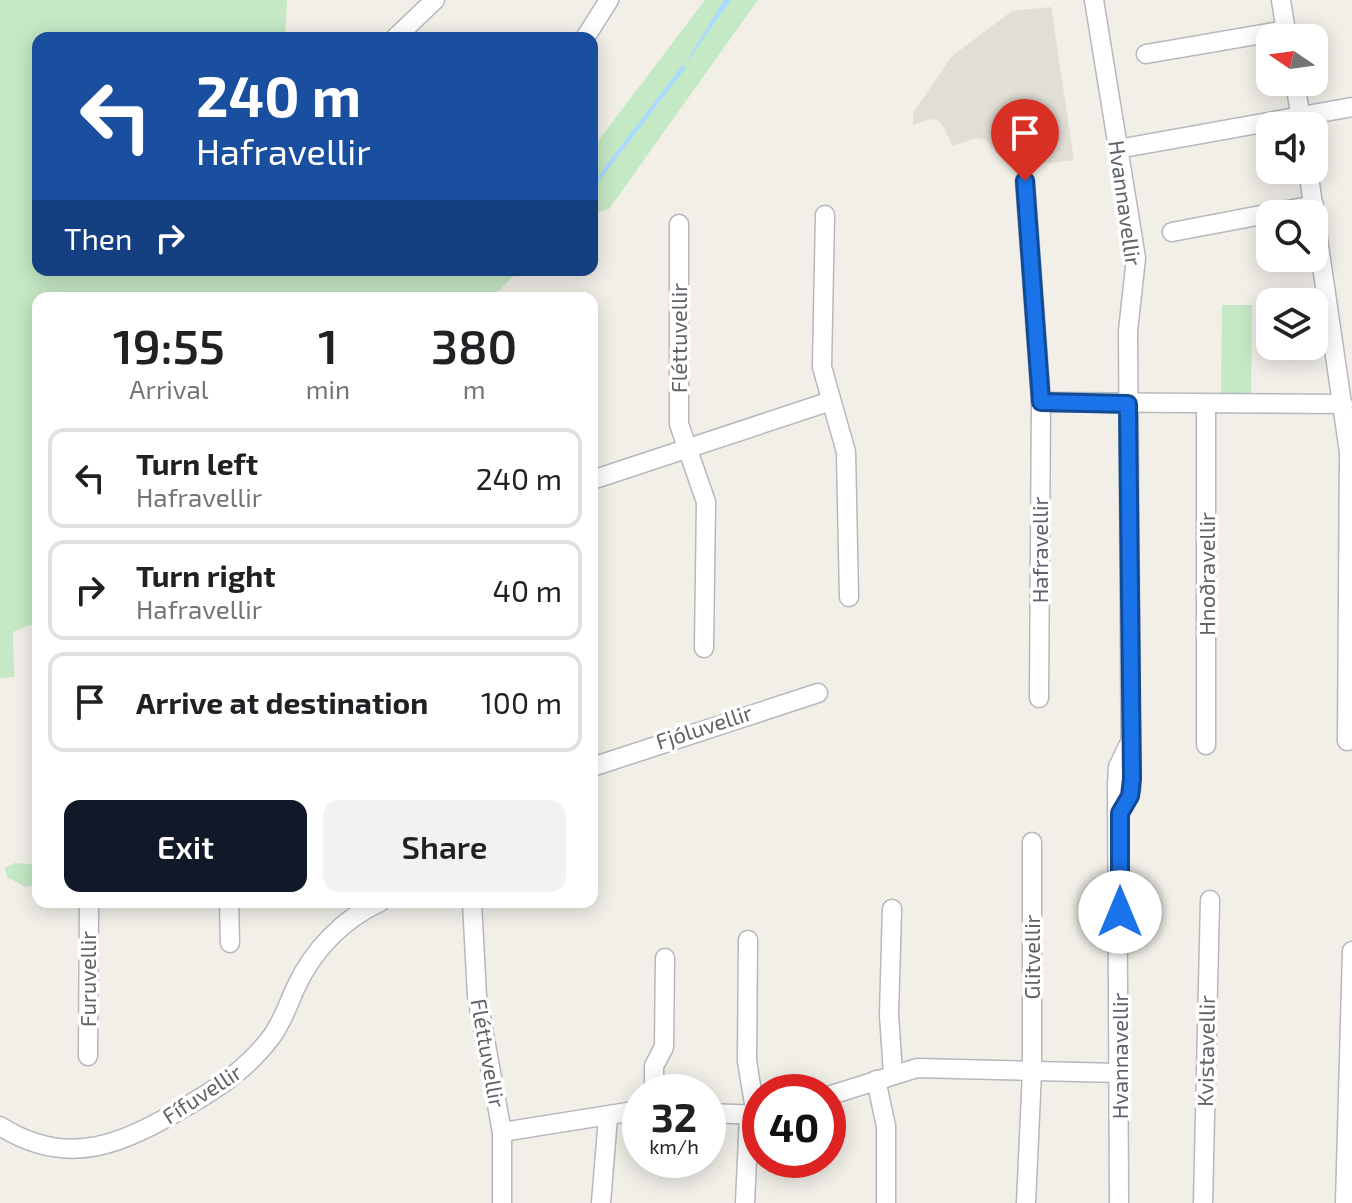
<!DOCTYPE html>
<html lang="en">
<head>
<meta charset="utf-8">
<style>
  :root { --surface:#fff; --page:#f2f2f2; --text:#202124; --muted:#757577; --line:#e0e0e0; --accent:#111827 }
  body { margin:0; font-family:"Exo 2",sans-serif; background:var(--page); color:var(--text); height:100vh; display:flex; flex-direction:column; font-size:30px; white-space:nowrap }
  * { box-sizing:border-box; margin:0 }
  p { font-size:26px; color:var(--muted) }
  .icon { flex:none; width:44px; height:44px; fill:none; stroke:currentColor; stroke-width:2; stroke-linecap:round; stroke-linejoin:round }
  .map { position:relative; flex:1; overflow:hidden }
  .details { position:absolute; left:32px; top:292px; width:566px; height:616px; display:flex; flex-direction:column; background:var(--surface); border-radius:16px; box-shadow:0 4px 20px #0003 }
  .details>* { flex:none }
  .guide { position:absolute; left:32px; top:32px; width:566px; height:244px; border-radius:16px; box-shadow:0 4px 20px #0003; background:#1a4fa0; color:#fff; overflow:hidden }
  .needle { width:52px; rotate:283deg }
  .tools { position:absolute; left:1256px; top:24px; display:grid; gap:16px }
  .tools a { display:grid; place-items:center; width:72px; height:72px; border-radius:16px; background:var(--surface); box-shadow:0 4px 20px #0003; font-size:40px }
  .speed { position:absolute; left:622px; top:1074px; display:flex; gap:16px; font-size:40px; font-weight:700; text-align:center }
  .speed>* { display:grid; place-content:center; width:104px; height:104px; border-radius:50%; background:var(--surface); box-shadow:0 4px 20px #0003; line-height:1 }
  .speed small { font-size:20px; font-weight:400 }
  .speed .limit { border:12px solid #d22; background:#fff; color:#111 }
  .pin { position:absolute; display:grid; place-items:center; width:68px; height:68px; color:#fff; margin:-82px -34px; border-radius:50% 50% 50% 0; rotate:-45deg; box-shadow:0 0 8px #0007 }
  .pin .icon { rotate:45deg }
  .me { position:absolute; width:88px; margin:-44px; rotate:0deg; stroke-linejoin:round; filter:drop-shadow(0 0 6px #0008) }
  .turn { display:flex; align-items:center; gap:28px; height:168px; padding:0 32px; font-size:36px }
  .turn .icon { width:104px; height:104px; stroke-width:2.5 }
  .turn b { display:block; font-size:56px; line-height:68px }
  .then { display:flex; align-items:center; height:76px; padding:0 32px; background:#0003; gap:16px; font-size:30px }
  .eta { display:flex; justify-content:space-evenly; align-items:center; height:136px; text-align:center }
  .eta b { font-size:48px; font-weight:600; line-height:56px }
  .cta { display:flex; gap:16px; margin-top:auto; padding:16px 32px }
  .cta a { flex:1; height:92px; border-radius:16px; background:var(--accent); color:#fff; font-size:32px; font-weight:600; line-height:92px; text-align:center }
  .cta a+a { background:var(--page); color:var(--text) }
  ul { padding:0; list-style:none }
  li { display:flex; align-items:center; gap:24px; height:100px; margin:0 16px 12px; padding:0 16px; border:4px solid var(--line); border-radius:16px }
  li div { flex:1 }
  li b { display:block; font-size:30px }
  li em { font-style:normal }
  .map>svg:first-child { display:block }
</style>
</head>
<body>
<div class="map">
<svg width="1352" height="1203" viewBox="0 0 1352 1203">
  <rect width="100%" height="100%" fill="#f1efe8"/>
  <polygon fill="#e1ded6" points="1051,7 1074,160 1021,167 1007,163 986,140 976,138 953,146 940,121 931,119 913,125 913,113 952,56 1012,11"/>
  <g fill="#c5e8c5">
    <polygon points="0,0 287,0 285,38 38,38 38,270 520,270 491,298 38,298 38,622 13,632 14,677 0,678"/>
    <polygon points="705,0 758,0 609,209 592,214 592,149"/>
    <polygon points="1222,305 1252,305 1251,395 1221,394"/>
    <polygon points="15,863 38,865 38,884 25,887 7,877 5,868"/>
  </g>
  <polygon fill="#aadaff" points="724,0 731,0 681,70"/>
  <g fill="none" stroke-linecap="round" stroke-linejoin="round">
    <polyline stroke="#aadaff" stroke-width="4" points="592,187 683,68"/>
    <defs>
      <g id="minor">
        <polyline points="1094,0 1136,258 1128,331 1131,790 1120,813"/>
        <polyline points="1281,0 1287,38"/>
        <polyline points="395,38 435,0"/>
        <polyline points="585,38 609,0"/>
        <polyline points="1146,54 1286,30"/>
        <polyline points="1295,82 1302,126"/>
        <polyline points="1118,149 1352,107"/>
        <polyline points="1308,170 1349,452 1347,741"/>
        <polyline points="1025,181 1041,402 1039,698"/>
        <polyline points="825,215 822,367 846,452 849,597"/>
        <polyline points="679,224 679,424 706,502 704,648"/>
        <polyline points="1172,232 1314,205"/>
        <polyline points="1041,402 1343,404"/>
        <polyline points="592,480 831,401"/>
        <polyline points="1206,745 1206,404"/>
        <polyline points="592,767 818,693"/>
        <polyline points="229,902 230,943"/>
        <polyline points="472,902 477,996 502,1132 502,1203"/>
        <polyline points="892,909 889,1015 893,1073"/>
        <polyline points="748,940 747,1061 756,1116"/>
        <polyline points="88,1056 89,902"/>
        <polyline points="876,1080 886,1126 886,1203"/>
        <polyline points="654,1092 654,1066 664,1047 665,958"/>
        <polyline points="828,1096 917,1068 1119,1073"/>
        <polyline points="708,1113 760,1115"/>
        <path d="M0 1126C69 1170 124 1143 187 1106 220 1087 249 1067 272 1036 283 1021 288 1004 296 987 313 950 343 919 380 902"/>
        <polyline points="502,1132 640,1110"/>
        <polyline points="601,1203 608,1117"/>
        <polyline points="745,1203 749,1117"/>
        <polyline points="1026,1203 1032,1072 1032,842"/>
        <polyline points="1119,1203 1117,785 1118,767 1129,744"/>
        <polyline points="1203,1203 1210,900"/>
        <polyline points="1345,1203 1352,951"/>
      </g>
    </defs>
    <use href="#minor" stroke="#b5b8bc" stroke-width="21"/>
    <use href="#minor" stroke="#fff" stroke-width="18"/>
  </g>
  <g fill="none" stroke-linecap="round" stroke-linejoin="round">
    <defs>
      <polyline id="route" points="1025,181 1041,402 1128,404 1132,779 1130,796 1120,813 1120,912"/>
    </defs>
    <use href="#route" stroke="#114b97" stroke-width="20"/>
    <use href="#route" stroke="#1a73e8" stroke-width="14"/>
  </g>
  <g text-anchor="middle" stroke-width="7" stroke-linejoin="round" paint-order="stroke">
    <g font-size="22" fill="#5f6368" stroke="#fff">
      <text transform="translate(1125 203) rotate(82)" y="8">Hvannavellir</text>
      <text transform="translate(679 338) rotate(-90)" y="8">Fléttuvellir</text>
      <text transform="translate(1040 550) rotate(-90)" y="8">Hafravellir</text>
      <text transform="translate(1207 574) rotate(-90)" y="8">Hnoðravellir</text>
      <text transform="translate(704 727) rotate(-18)" y="8">Fjóluvellir</text>
      <text transform="translate(1032 957) rotate(-90)" y="8">Glitvellir</text>
      <text transform="translate(88 979) rotate(-90)" y="8">Furuvellir</text>
      <text transform="translate(1206 1051) rotate(-89)" y="8">Kvistavellir</text>
      <text transform="translate(488 1053) rotate(80)" y="8">Fléttuvellir</text>
      <text transform="translate(1120 1056) rotate(-90)" y="8">Hvannavellir</text>
      <text transform="translate(202 1094) rotate(-33)" y="8">Fífuvellir</text>
    </g>
  </g>
</svg>
<div class="tools">
<a><svg class="needle" viewBox="-14 -14 28 28"><path d="M0-13l5 13h-10z" fill="#e53935"/><path d="M0 13l5-13h-10z" fill="#757577"/></svg></a>
<a><svg class="icon" aria-label="sound" viewBox="0 0 24 24"><path d="M4 9h4l5-4v14l-5-4H4zM17 9q2 3 0 6"/></svg></a>
<a><svg class="icon" aria-label="search" viewBox="0 0 24 24"><circle cx="10" cy="10" r="6"/><path d="M15 15l6 6"/></svg></a>
<a><svg class="icon" aria-label="layers" viewBox="0 0 24 24"><path d="M12 4l9 5-9 5-9-5zM3 14l9 5 9-5"/></svg></a>
</div>
<div class="speed"><div>32<small>km/h</small></div><div class="limit">40</div></div>
<div class="pin" style="left:1025px;top:181px;background:#d93025"><svg class="icon" aria-label="arrive" viewBox="0 0 24 24"><path d="M6 21V4h12l-3 4 3 4H6"/></svg></div>
<svg class="me" style="left:1120px;top:912px" viewBox="-20 -20 40 40"><circle r="19" fill="#fff"/><path d="M0-13L10 11 0 6-10 11z" fill="#1a73e8"/></svg>
<div class="guide">
<div class="turn"><svg class="icon" aria-label="left" viewBox="0 0 24 24"><path d="M17 20v-9H6M10 6l-5 5 5 5"/></svg><div><b>240 m</b>Hafravellir</div></div>
<div class="then">Then<svg class="icon" aria-label="right" viewBox="0 0 24 24"><path d="M7 20v-9h11M14 6l5 5-5 5"/></svg></div>
</div>
<section class="details">
<div class="eta">
<div><b>19:55</b><p>Arrival</p></div>
<div><b>1</b><p>min</p></div>
<div><b>380</b><p>m</p></div>
</div>
<ul>
<li><svg class="icon" aria-label="left" viewBox="0 0 24 24"><path d="M17 20v-9H6M10 6l-5 5 5 5"/></svg><div><b>Turn left</b><p>Hafravellir</p></div><em>240 m</em></li>
<li><svg class="icon" aria-label="right" viewBox="0 0 24 24"><path d="M7 20v-9h11M14 6l5 5-5 5"/></svg><div><b>Turn right</b><p>Hafravellir</p></div><em>40 m</em></li>
<li><svg class="icon" aria-label="arrive" viewBox="0 0 24 24"><path d="M6 21V4h12l-3 4 3 4H6"/></svg><div><b>Arrive at destination</b></div><em>100 m</em></li>
</ul>
<div class="cta"><a>Exit</a><a>Share</a></div>
</section>
</div>
</body>
</html>
